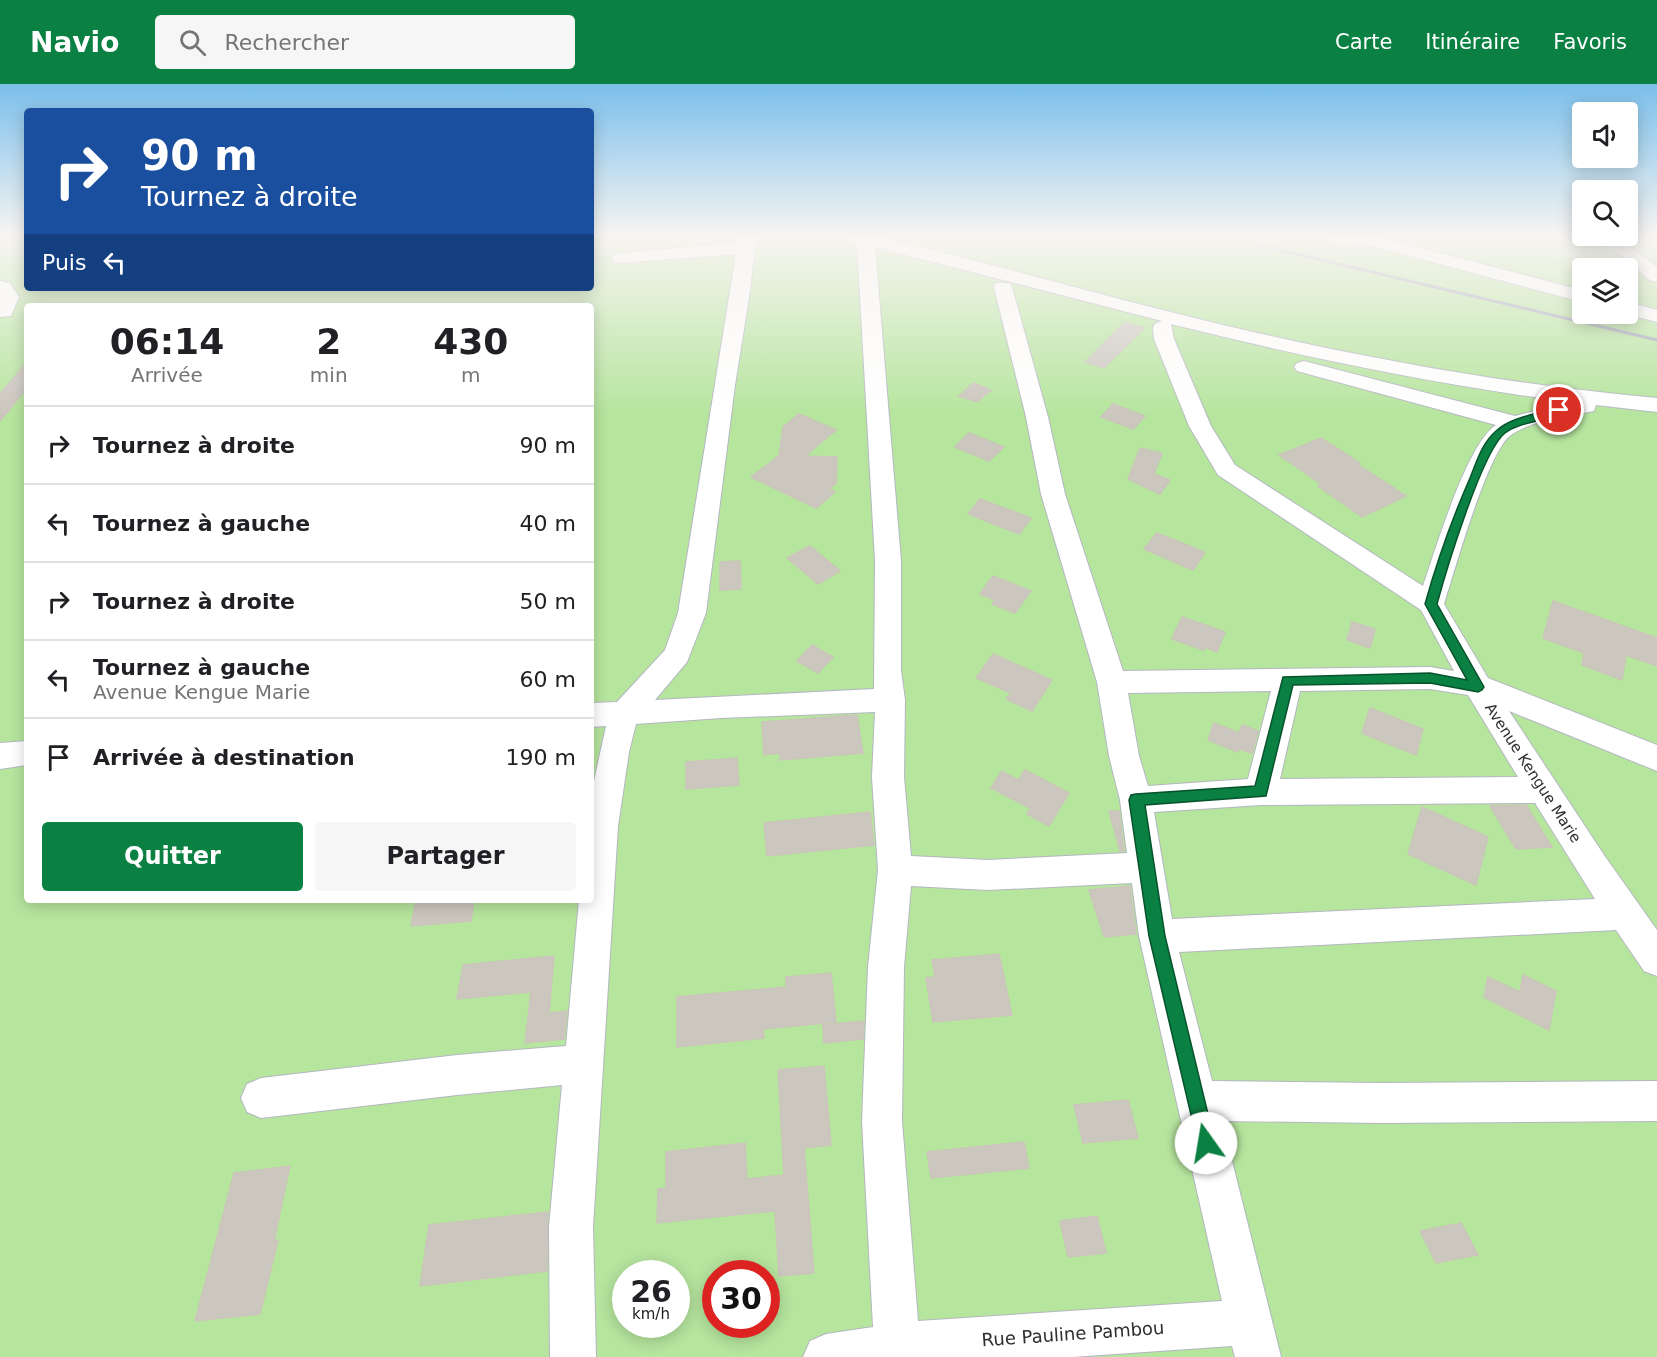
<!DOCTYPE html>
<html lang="fr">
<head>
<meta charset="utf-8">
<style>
  :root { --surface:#fff; --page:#f6f6f6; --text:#202124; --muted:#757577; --line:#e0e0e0; --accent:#0b8043 }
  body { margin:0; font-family:"DejaVu Sans",sans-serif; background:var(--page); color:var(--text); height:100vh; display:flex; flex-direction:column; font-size:22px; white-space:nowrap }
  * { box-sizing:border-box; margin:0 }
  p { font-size:20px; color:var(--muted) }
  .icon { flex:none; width:33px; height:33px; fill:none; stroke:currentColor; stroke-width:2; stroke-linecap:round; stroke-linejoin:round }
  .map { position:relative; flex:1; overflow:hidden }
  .details { position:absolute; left:24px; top:219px; width:570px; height:600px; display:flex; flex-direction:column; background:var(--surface); border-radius:6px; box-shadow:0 3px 15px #0003 }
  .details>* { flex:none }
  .banner { position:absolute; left:24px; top:24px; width:570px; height:183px; border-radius:6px; box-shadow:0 3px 15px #0003; background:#1a4fa0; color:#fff; overflow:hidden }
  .fabs { position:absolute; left:1572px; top:18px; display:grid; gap:12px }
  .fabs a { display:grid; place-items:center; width:66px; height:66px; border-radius:6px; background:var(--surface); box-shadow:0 3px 15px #0003; font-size:30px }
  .speed { position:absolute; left:612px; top:1176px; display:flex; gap:12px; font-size:30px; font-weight:700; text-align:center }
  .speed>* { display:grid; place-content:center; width:78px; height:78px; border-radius:50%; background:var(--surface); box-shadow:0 3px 15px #0003; line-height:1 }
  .speed small { font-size:15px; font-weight:400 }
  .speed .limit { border:9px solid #d22; background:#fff; color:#111 }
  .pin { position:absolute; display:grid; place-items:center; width:51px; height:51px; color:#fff; margin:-26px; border:3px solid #fff; border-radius:50%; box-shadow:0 2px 6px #0007 }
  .me { position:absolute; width:66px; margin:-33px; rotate:347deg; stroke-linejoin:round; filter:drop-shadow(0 0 4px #0008) }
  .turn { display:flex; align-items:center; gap:21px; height:126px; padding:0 18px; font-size:27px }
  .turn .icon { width:78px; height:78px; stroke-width:2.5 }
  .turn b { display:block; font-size:42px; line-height:51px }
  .then { display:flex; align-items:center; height:57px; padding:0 18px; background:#0003; gap:12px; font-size:22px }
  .eta { display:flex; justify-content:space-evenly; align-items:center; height:102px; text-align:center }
  .eta b { font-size:36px; font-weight:800; line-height:42px }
  .action { display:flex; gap:12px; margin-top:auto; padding:12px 18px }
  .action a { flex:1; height:69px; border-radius:6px; background:var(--accent); color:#fff; font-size:24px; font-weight:800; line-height:69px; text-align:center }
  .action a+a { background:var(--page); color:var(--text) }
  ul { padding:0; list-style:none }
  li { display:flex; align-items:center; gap:18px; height:78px; padding:0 18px; border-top:2px solid var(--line) }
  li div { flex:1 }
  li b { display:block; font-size:22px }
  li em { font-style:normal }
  header { display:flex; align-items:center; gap:36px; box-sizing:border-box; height:84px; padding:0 30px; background:var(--accent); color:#fff }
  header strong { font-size:28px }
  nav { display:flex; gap:33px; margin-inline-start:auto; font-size:21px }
  .search { width:420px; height:54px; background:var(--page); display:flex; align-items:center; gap:15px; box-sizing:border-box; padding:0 21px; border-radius:6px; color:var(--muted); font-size:22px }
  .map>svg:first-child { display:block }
</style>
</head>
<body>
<header>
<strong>Navio</strong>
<div class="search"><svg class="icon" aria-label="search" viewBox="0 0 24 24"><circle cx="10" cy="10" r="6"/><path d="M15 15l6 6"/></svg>Rechercher</div>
<nav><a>Carte</a><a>Itinéraire</a><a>Favoris</a></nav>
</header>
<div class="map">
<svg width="1657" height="1273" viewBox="0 0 1657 1273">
  <rect width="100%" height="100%" fill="#efe9e1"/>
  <path fill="#b6e59e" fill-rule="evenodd" d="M0 153H27V204H591V153H1657V1273H0ZM1582 184H1628V230H1582ZM27 222H591V816H27ZM626 1190H676V1240H626ZM716 1190H766V1240H716Z"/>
  <g fill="#cbc7bf" stroke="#cbc5ba" stroke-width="1.5">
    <polygon points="1125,238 1144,244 1104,284 1085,278"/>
    <polygon points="27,278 27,304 0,337 0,310"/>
    <polygon points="973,299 991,306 977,318 959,312"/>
    <polygon points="1113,320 1145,332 1133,345 1101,333"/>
    <polygon points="799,330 836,346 805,372 837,373 836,399 829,405 835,408 816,424 751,393 779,372 783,343"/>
    <polygon points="969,349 1004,363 989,377 955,363"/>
    <polygon points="1321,354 1360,379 1357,380 1406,412 1362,433 1318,402 1321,400 1279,371"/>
    <polygon points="1140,364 1162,369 1154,390 1170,396 1160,410 1128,395"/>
    <polygon points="980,415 1031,434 1019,450 968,430"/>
    <polygon points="1157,449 1205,468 1193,486 1144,465"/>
    <polygon points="810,462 840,487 818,500 787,474"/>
    <polygon points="740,477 741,505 720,506 720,478"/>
    <polygon points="993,492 1031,507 1015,529 992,520 995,516 980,510"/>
    <polygon points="1553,517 1657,554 1657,582 1626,571 1622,596 1582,581 1584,569 1543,554"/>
    <polygon points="1182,533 1225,548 1217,568 1205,563 1204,566 1172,555"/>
    <polygon points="1352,538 1375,545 1370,564 1347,556"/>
    <polygon points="812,561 833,573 818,589 797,577"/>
    <polygon points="993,570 1052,596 1032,627 1006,615 1011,609 976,594"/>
    <polygon points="1370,624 1423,645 1416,671 1362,649"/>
    <polygon points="857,631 863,669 780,676 780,669 764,671 762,638"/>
    <polygon points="1214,639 1239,649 1242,641 1258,647 1252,669 1239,665 1238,668 1208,656"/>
    <polygon points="737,674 739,701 686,705 686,678"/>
    <polygon points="1025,686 1069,709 1049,742 1027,730 1030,724 991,704 1002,687 1018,696"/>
    <polygon points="1526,721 1552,763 1516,765 1490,722"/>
    <polygon points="1422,723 1488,753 1476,801 1408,770"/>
    <polygon points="1109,727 1119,727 1124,767 1120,767"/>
    <polygon points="870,728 874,761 767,772 764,739"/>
    <polygon points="1130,802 1136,850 1104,853 1089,806"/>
    <polygon points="416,816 474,816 471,837 411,842"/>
    <polygon points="999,870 1012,931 933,938 926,894 935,893 932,876"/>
    <polygon points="554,872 549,929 567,927 564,955 525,959 531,908 457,915 463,881"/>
    <polygon points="831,889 836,938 763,945 764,954 677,963 677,913 786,903 786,893"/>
    <polygon points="1523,891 1556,907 1549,946 1484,913 1488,893 1520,908"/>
    <polygon points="864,937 863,955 824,959 823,941"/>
    <polygon points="824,982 831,1061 804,1064 814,1189 779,1192 775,1127 657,1139 658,1105 666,1104 666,1068 745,1059 747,1095 784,1091 778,986"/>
    <polygon points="1128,1016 1138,1054 1083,1059 1074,1021"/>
    <polygon points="1024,1058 1029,1084 931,1094 927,1068"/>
    <polygon points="290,1082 274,1157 278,1156 260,1230 195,1237 234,1089"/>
    <polygon points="548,1128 547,1187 420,1202 429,1141"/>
    <polygon points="1097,1132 1106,1169 1068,1173 1060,1137"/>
    <polygon points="1461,1139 1478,1171 1436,1179 1420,1147"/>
  </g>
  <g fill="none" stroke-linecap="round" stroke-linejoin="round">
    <defs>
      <g id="minor">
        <path d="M738 153H756L750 207 735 301 706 529 687 578 655 616 874 605 875 477 857 159 849 157 846 153H877C992 179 1105 213 1219 240 1363 274 1510 301 1657 314V328L1596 321 1594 327C1566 333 1535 335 1511 351 1488 366 1454 489 1444 520L1488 594 1657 661V687L1509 627 1604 771 1657 846V892L1644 887 1616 846 1179 868 1212 997 1382 999 1657 997V1037L1382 1039 1222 1037 1281 1273H1235L1232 1262 1072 1273H803L810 1257 826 1250 873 1243 862 1037 868 883 878 786 872 693 875 628 721 634 636 640 629 668 618 742 593 1143 596 1273H550L549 1143 562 1001 457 1011 261 1034 247 1028 241 1014 247 1000 261 994 457 971 566 962 579 816H591V711L606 642 591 643V619L617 618 665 566 678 529 736 170 621 179 615 178 612 174 615 170 621 169 737 159ZM875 163 1162 237 1156 239 1153 243 1154 255 1189 342 1218 391 1421 526 1454 587 1430 583 1123 587 1065 410 1048 333 1012 203 1010 199H996L994 203 1026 333 1041 410 1097 598 1109 672 1120 716 1127 769 988 776 911 772 904 693 905 616 901 586V477ZM1171 240C1302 273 1435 300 1569 318L1515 332 1304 277 1297 279 1294 283 1297 287 1496 341C1467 359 1435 467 1423 502L1235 381 1211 342 1174 255ZM1430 605 1468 611 1518 693 1280 695 1300 607ZM1271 607 1248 695 1148 702 1139 672 1128 609ZM1535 719 1595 815 1172 835 1154 728 1261 721ZM1132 799 1139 852 1222 1217 918 1237 902 1037 904 883 911 802 988 806Z"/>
        <polygon points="1325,153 1377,153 1582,206 1582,218 1368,161 1328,157"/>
        <polygon points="1597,153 1617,153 1657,183 1657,198 1650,196"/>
        <polygon points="0,197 10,199 19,213 11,232 0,233"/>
        <polygon points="1628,218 1657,226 1657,238 1626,230"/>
        <polygon points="27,657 27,681 0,685 0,659"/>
      </g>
    </defs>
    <use href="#minor" stroke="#b4b7c1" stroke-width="2"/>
    <use href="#minor" fill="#fff" fill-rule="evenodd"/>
    <polyline stroke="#a3a6b8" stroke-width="3" points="1225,153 1657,256"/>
  </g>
  <linearGradient id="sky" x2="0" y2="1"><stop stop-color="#7abfeb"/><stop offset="0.46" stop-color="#f8f5f2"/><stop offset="1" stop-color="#f8f5f2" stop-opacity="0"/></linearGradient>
  <rect width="1657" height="331" fill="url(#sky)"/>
  <path fill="#0b8043" stroke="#07532c" stroke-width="1.5" d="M1556 324 1564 326C1548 339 1522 336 1505 349 1482 367 1446 487 1437 520L1484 603 1482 606 1478 608 1430 599 1293 601 1266 712 1145 721 1165 852 1215 1059 1213 1065 1206 1068 1199 1065 1149 852 1129 716 1131 711 1136 710 1255 702 1283 593 1430 589 1467 596 1425 520C1437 477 1452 435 1470 394 1477 377 1482 359 1496 347 1511 333 1537 330 1556 324Z"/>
  <g text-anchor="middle" stroke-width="4.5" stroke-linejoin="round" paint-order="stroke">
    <g font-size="15" fill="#2e2e2e" stroke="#fff">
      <text transform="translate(1533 689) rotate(57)" y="5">Avenue Kengue Marie</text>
    </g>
    <g font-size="18" fill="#2e2e2e" stroke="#fff">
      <text transform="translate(1073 1250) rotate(-4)" y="6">Rue Pauline Pambou</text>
    </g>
  </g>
</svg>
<div class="fabs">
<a><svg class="icon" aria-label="sound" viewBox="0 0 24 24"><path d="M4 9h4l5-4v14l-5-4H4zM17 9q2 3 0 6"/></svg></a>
<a><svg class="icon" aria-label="search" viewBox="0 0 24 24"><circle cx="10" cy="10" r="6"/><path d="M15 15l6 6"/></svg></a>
<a><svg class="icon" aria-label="layers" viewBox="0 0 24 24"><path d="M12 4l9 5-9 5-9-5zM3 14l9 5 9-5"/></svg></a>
</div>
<div class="speed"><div>26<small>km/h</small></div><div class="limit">30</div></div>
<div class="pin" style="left:1559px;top:326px;background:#d93025"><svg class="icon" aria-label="arrive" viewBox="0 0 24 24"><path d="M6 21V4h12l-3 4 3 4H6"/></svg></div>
<svg class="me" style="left:1206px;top:1059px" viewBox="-20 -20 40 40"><circle r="19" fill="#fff"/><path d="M0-13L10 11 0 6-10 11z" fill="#0b8043"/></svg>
<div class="banner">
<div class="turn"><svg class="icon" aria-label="right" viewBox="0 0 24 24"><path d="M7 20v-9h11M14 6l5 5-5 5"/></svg><div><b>90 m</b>Tournez à droite</div></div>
<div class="then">Puis<svg class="icon" aria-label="left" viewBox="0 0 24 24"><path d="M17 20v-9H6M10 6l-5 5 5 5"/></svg></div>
</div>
<section class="details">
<div class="eta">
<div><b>06:14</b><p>Arrivée</p></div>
<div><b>2</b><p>min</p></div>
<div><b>430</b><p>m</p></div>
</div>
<ul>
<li><svg class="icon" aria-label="right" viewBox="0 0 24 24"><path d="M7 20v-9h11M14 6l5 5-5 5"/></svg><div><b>Tournez à droite</b></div><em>90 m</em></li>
<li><svg class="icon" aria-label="left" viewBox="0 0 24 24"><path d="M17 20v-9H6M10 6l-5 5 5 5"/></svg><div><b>Tournez à gauche</b></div><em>40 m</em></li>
<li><svg class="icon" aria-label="right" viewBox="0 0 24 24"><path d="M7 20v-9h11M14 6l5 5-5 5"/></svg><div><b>Tournez à droite</b></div><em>50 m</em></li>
<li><svg class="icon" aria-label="left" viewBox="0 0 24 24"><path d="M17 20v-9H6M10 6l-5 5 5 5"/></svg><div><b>Tournez à gauche</b><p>Avenue Kengue Marie</p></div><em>60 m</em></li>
<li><svg class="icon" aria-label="arrive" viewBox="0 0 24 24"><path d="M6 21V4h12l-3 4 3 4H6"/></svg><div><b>Arrivée à destination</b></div><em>190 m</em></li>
</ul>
<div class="action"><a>Quitter</a><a>Partager</a></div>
</section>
</div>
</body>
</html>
